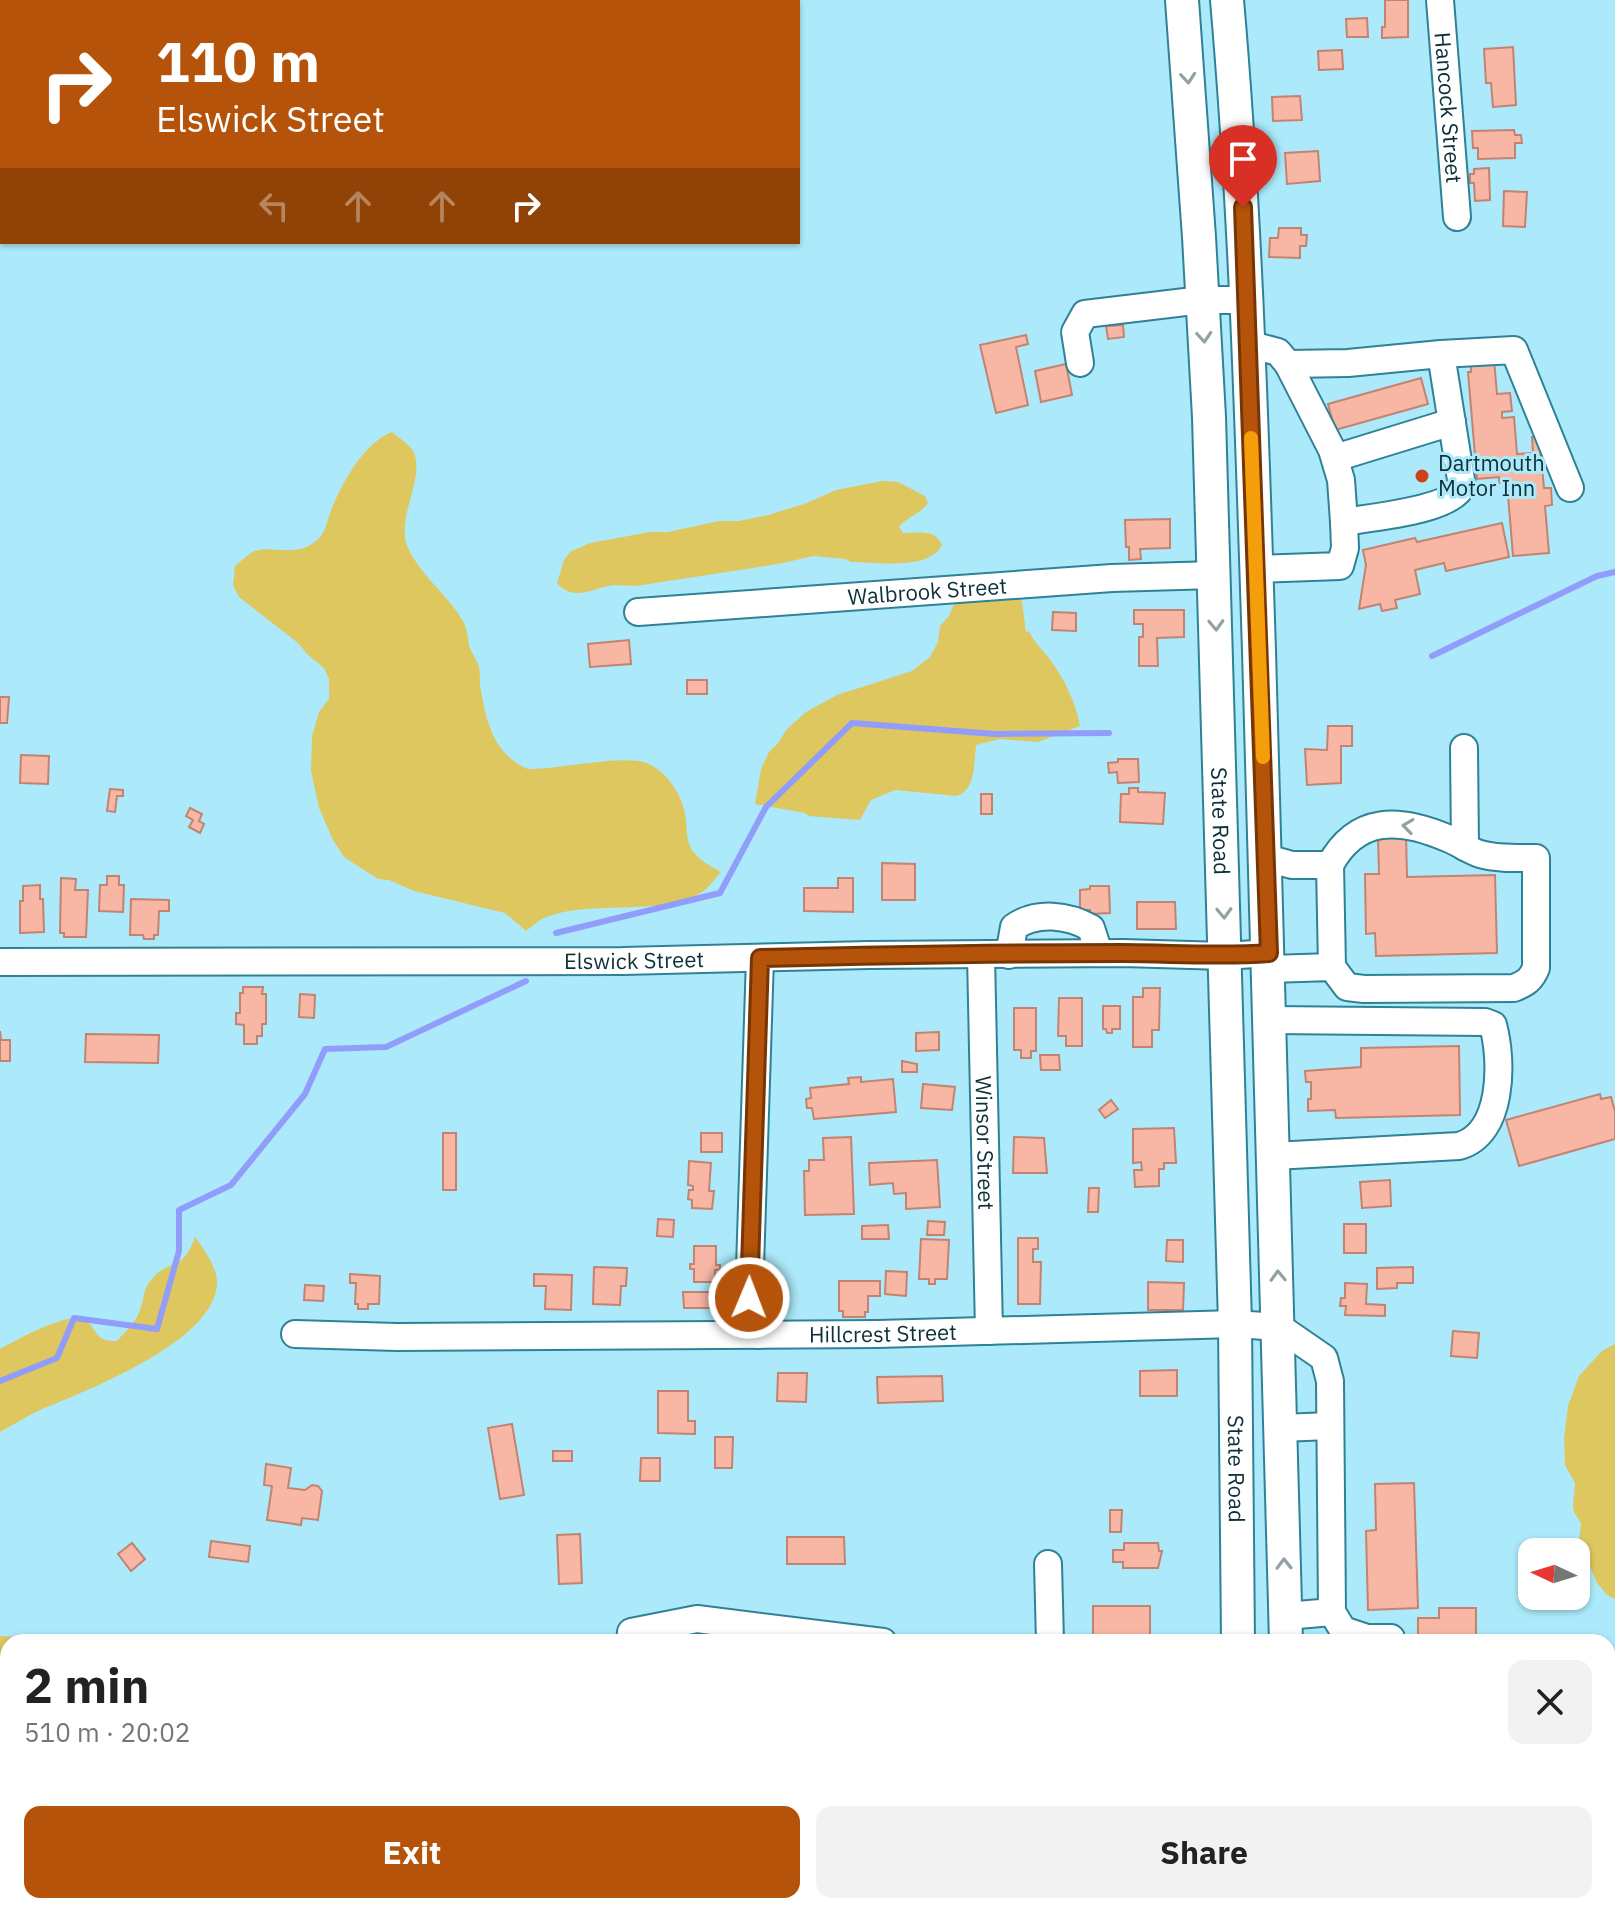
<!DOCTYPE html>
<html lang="en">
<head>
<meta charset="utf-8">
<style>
  :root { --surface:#fff; --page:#f2f2f2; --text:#222; --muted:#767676; --accent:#b45309 }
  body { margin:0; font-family:"IBM Plex Sans",sans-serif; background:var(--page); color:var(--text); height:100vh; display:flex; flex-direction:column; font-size:30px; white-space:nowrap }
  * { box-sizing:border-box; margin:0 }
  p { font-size:26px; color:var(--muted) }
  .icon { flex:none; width:44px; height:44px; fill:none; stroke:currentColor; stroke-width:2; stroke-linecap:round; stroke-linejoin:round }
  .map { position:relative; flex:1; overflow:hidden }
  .drawer { position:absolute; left:0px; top:1634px; width:1616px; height:280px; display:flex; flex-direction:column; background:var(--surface); border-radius:24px 24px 0 0; box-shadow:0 2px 6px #0004 }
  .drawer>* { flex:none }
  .hud { position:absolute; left:0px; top:0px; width:800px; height:244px; box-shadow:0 2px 6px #0004; background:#b45309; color:#fff; overflow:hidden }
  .needle { width:52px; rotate:274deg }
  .buttons { position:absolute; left:1518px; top:1538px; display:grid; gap:16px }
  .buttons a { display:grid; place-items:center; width:72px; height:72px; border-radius:16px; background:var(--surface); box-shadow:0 2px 6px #0004; font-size:40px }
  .pin { position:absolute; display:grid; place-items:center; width:68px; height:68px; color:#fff; margin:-82px -34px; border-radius:50% 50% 50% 0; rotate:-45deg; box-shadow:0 0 8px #0007 }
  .pin .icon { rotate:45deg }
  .me { position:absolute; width:88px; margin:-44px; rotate:1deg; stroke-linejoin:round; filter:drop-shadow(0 0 6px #0008) }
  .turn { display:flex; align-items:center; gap:28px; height:168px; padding:0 24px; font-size:36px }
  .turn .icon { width:104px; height:104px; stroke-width:2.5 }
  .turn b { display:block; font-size:56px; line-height:68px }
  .lanes { display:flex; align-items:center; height:76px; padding:0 24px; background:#0003; justify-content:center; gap:40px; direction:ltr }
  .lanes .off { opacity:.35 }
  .round { display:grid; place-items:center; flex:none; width:84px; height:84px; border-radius:16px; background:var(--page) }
  .headline { display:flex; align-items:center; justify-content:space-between; height:136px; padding:0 24px }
  h1 { font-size:48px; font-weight:800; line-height:60px }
  .cta { display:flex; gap:16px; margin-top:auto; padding:16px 24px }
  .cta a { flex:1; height:92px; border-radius:16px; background:var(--accent); color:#fff; font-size:32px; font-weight:800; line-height:92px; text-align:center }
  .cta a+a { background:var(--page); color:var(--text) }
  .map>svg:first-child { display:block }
</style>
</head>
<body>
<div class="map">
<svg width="1615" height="1914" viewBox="0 0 1615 1914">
  <rect width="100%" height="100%" fill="#aceafb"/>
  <g fill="#dec75e">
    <path d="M392 432C399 438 411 445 414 453 425 479 395 519 408 548 421 576 448 595 463 621 467 629 468 636 469 645 471 653 477 659 479 667 481 673 479 679 480 685 486 719 492 754 528 769 562 769 605 757 639 761 664 765 684 796 686 820 687 832 686 839 692 850 700 861 710 866 721 872 716 877 711 885 705 890 668 918 592 899 547 917 539 919 533 926 526 931L505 913 414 891 389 880 378 879 344 857 333 840 319 808 311 771 312 736 319 712 329 699V679L324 668 308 655 298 643 239 597 233 585 235 566C240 562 248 554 255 551 275 545 294 558 316 541 327 532 326 521 332 508 343 481 364 443 392 432Z"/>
    <path d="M882 481 898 482 925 496 928 503C920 514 907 517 899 527L903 533C918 533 936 529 942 545 929 571 876 562 851 562L845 559 814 556 778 564 636 586C629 586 622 585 615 585 595 587 573 603 557 583L564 560 570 552 590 543 650 532H668L719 521H739L768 515 807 503 836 490Z"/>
    <path d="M1014 597 1022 601 1026 632 1029 631C1034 642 1041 648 1048 657 1063 676 1076 702 1080 726L1038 742 1000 739 976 745C974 763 976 791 956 796L895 790 871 800 860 820 809 816 805 813 755 804 761 769 769 752 779 742 786 730 806 712 837 695 912 671 930 657 938 642 940 626 949 616 954 604 964 599Z"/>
    <path d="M195 1237C204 1249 216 1266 217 1281 219 1341 83 1392 38 1411 25 1417 13 1425 0 1432V1349C15 1341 73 1307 88 1322 99 1334 96 1341 117 1341 125 1332 136 1322 140 1310 144 1300 143 1289 151 1280 168 1258 182 1274 195 1237Z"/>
    <polygon points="1615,1344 1615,1599 1607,1595 1597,1583 1579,1541 1581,1523 1574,1512 1573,1505 1575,1483 1565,1465 1564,1438 1568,1406 1579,1376 1602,1351"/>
    <polygon points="0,1636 29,1638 43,1642 8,1642 8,1906 375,1906 377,1914 0,1914"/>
  </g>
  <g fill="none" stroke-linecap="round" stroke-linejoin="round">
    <g stroke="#919dfa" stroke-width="6">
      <polyline points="1432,656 1597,576 1615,572"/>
      <polyline points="556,933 720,893 766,807 852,723 995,734 1109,733"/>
      <polyline points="0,1381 57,1358 74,1318 157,1329 179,1251 179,1210 231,1185 305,1094 325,1049 386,1047 526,981"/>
    </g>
  </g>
  <g fill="#f8b7a4" stroke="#c28370" stroke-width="2">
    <polygon points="1385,0 1408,0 1408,37 1382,38 1382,27 1385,27"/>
    <polygon points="1367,18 1368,37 1347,37 1346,19"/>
    <polygon points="1513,47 1516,105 1493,107 1491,83 1486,83 1484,49"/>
    <polygon points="1342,50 1343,69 1319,70 1318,51"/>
    <polygon points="1300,96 1302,120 1273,121 1272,97"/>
    <polygon points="1514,130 1515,135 1521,135 1522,143 1515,143 1515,158 1478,159 1478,148 1473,148 1472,131"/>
    <polygon points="1318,151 1320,181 1287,184 1285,153"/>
    <polygon points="1489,168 1490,200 1475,201 1474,183 1470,183 1470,174 1474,174 1474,169"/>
    <polygon points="1504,191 1527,192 1525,227 1503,226"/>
    <polygon points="1279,228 1301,228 1301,235 1307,235 1306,246 1300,246 1300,258 1269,257 1270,238 1278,238"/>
    <polygon points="1123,325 1124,337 1108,339 1106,326"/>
    <polygon points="1026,335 1028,344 1016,347 1028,405 996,413 980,345"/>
    <polygon points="1494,360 1497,394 1510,393 1512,411 1502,412 1502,418 1514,417 1517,454 1533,453 1532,437 1539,437 1544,488 1551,488 1552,505 1545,506 1549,553 1513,556 1507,483 1499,483 1499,477 1477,479 1468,372 1471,372 1471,362"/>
    <polygon points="1066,364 1072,395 1041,402 1035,371"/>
    <polygon points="1421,378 1428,404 1335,430 1328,404"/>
    <polygon points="1170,519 1170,548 1140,549 1141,559 1129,560 1129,547 1126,547 1125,520"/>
    <polygon points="1502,523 1509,557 1446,571 1444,563 1415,570 1420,594 1395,600 1397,608 1382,611 1380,604 1359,609 1366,565 1363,550 1415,538 1417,542"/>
    <polygon points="1134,610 1184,610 1184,637 1157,638 1158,666 1139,666 1139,637 1143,637 1143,624 1134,624"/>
    <polygon points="1053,612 1076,613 1076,631 1052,630"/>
    <polygon points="629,640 631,664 590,667 588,644"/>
    <rect x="687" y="680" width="20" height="14"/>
    <polygon points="0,697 9,697 7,723 0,723"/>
    <polygon points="1328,726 1352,726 1352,746 1341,746 1341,783 1307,785 1305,749 1327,750"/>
    <polygon points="21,755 49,756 48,784 20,783"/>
    <polygon points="1118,759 1138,759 1139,782 1118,783 1117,772 1109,773 1108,763 1118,762"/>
    <polygon points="1129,788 1138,788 1138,792 1165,793 1163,824 1120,822 1121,794 1129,794"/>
    <polygon points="110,789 123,790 123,796 117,796 115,812 107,811"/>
    <rect x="981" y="794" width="11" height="20"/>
    <polygon points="190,808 202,814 199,821 204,824 200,833 189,827 193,820 186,816"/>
    <polygon points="1406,835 1407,877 1495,875 1497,953 1376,956 1375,933 1366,934 1365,874 1379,874 1378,836"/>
    <polygon points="882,863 915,864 915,900 882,900"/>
    <polygon points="107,876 119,876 119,885 124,885 123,912 99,911 100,885 107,885"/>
    <polygon points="61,878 76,879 75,890 88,890 86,937 64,937 64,933 60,933"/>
    <polygon points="838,878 853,878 853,912 804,911 804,888 838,888"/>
    <polygon points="40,885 40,899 43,899 44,932 20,933 20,901 23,901 23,886"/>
    <polygon points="1090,886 1109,886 1110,913 1090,914 1090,910 1080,910 1080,890 1090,889"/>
    <polygon points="131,899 169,900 169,911 159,911 158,935 154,935 154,939 144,939 143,935 130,935"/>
    <polygon points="1137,902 1175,902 1176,929 1137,929"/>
    <polygon points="243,987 263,987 262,994 266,994 266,1024 262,1024 262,1036 257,1036 257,1044 244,1044 244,1025 236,1024 236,1013 240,1013 240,993 243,993"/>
    <polygon points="1143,988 1160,988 1159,1030 1152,1030 1152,1047 1133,1047 1133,997 1143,997"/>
    <polygon points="300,994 315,995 314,1018 299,1017"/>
    <polygon points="1059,998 1082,998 1082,1046 1066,1046 1066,1036 1058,1036"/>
    <polygon points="1103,1006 1120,1006 1120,1029 1112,1029 1112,1033 1107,1033 1106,1029 1103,1029"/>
    <polygon points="1014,1008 1036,1008 1036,1051 1031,1051 1031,1058 1021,1058 1021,1050 1014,1050"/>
    <polygon points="0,1031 1,1040 10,1040 10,1061 0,1061"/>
    <polygon points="939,1032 939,1050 916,1051 916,1033"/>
    <polygon points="86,1034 159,1035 158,1063 85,1062"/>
    <polygon points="1459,1046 1460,1115 1336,1118 1335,1110 1308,1111 1308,1099 1311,1099 1311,1082 1306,1082 1305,1071 1361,1067 1361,1048"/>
    <polygon points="1040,1055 1059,1055 1060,1070 1041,1070"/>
    <polygon points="902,1061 917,1064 917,1072 902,1072"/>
    <polygon points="861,1077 861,1082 893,1079 896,1112 814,1119 812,1108 807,1108 806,1099 811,1098 810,1088 849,1084 848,1078"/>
    <polygon points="923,1084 955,1087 952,1110 921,1108"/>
    <polygon points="1600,1094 1601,1099 1611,1097 1615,1111 1615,1139 1519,1166 1506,1120"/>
    <polygon points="1111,1100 1118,1109 1105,1118 1099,1110"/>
    <polygon points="1174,1128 1176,1163 1164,1163 1164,1169 1159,1169 1159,1186 1135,1187 1134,1170 1142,1170 1141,1162 1133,1163 1133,1129"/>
    <rect x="443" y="1133" width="13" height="57"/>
    <rect x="701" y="1133" width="21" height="19"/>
    <polygon points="851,1137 854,1214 805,1215 804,1171 809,1171 809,1160 824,1160 823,1138"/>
    <polygon points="1014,1137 1044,1138 1047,1173 1013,1173"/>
    <polygon points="937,1160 940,1207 906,1209 906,1193 894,1194 893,1183 870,1185 869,1163"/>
    <polygon points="689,1161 711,1163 709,1191 714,1191 712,1209 692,1208 692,1200 688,1199 689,1190 693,1190 693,1186 688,1185"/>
    <polygon points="1390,1180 1391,1206 1362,1208 1360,1182"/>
    <polygon points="1089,1188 1099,1188 1098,1212 1088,1212"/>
    <polygon points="658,1219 674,1220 673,1237 657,1236"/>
    <polygon points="928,1221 945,1222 944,1235 927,1235"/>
    <rect x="1344" y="1224" width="22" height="29"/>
    <polygon points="888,1225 889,1239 862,1239 862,1226"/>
    <polygon points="1018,1238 1038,1238 1038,1249 1033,1249 1033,1262 1041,1262 1040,1304 1018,1304"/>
    <polygon points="921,1239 949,1240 947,1279 935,1279 935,1284 929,1284 929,1279 919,1279"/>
    <polygon points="1167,1240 1183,1240 1183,1262 1166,1261"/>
    <polygon points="694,1246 716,1246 716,1265 720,1265 720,1270 715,1270 715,1282 694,1282 694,1269 690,1269 690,1264 694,1264"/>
    <polygon points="594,1267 627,1268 626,1286 621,1286 620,1305 593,1304"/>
    <polygon points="1413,1267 1413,1283 1397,1283 1397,1288 1377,1289 1377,1268"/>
    <polygon points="886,1271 907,1272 906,1296 885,1294"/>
    <polygon points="350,1274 380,1276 379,1304 368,1304 368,1309 358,1309 358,1304 355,1304 356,1283 350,1283"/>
    <polygon points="534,1274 572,1275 571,1310 545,1309 546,1286 534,1286"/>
    <polygon points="839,1281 880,1281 880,1296 868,1296 868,1312 865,1312 865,1317 843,1317 843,1311 839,1311"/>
    <polygon points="1148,1282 1184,1283 1183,1310 1148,1310"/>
    <polygon points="1345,1283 1367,1284 1366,1304 1385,1305 1385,1316 1345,1315 1346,1306 1340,1306 1341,1298 1345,1298"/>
    <polygon points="305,1285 324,1286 323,1301 304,1300"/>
    <polygon points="683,1292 732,1292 731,1308 684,1308"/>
    <polygon points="1453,1331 1479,1333 1477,1358 1451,1356"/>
    <polygon points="1177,1370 1177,1396 1140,1396 1140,1371"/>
    <polygon points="778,1373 807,1373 806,1402 777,1401"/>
    <polygon points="942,1376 943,1401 878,1403 877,1377"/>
    <polygon points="658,1391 688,1391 688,1421 695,1421 695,1434 658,1433"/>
    <polygon points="512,1424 524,1495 500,1499 488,1428"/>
    <polygon points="715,1437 733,1437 732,1468 715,1468"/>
    <rect x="553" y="1451" width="19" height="10"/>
    <polygon points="641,1458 660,1458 660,1481 640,1481"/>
    <polygon points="266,1464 291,1468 288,1488 305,1490 312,1485 318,1486 322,1491 318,1520 302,1518 301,1525 267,1520 272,1486 264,1485"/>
    <polygon points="1414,1483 1418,1608 1368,1610 1366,1531 1376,1530 1375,1484"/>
    <polygon points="1110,1510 1122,1510 1121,1532 1110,1532"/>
    <polygon points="580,1534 582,1583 559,1584 557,1535"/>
    <polygon points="787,1537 844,1537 845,1564 787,1564"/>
    <polygon points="211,1541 250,1546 248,1562 209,1557"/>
    <polygon points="132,1543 145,1559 131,1571 118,1554"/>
    <polygon points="1124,1543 1158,1543 1159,1551 1162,1551 1158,1568 1123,1568 1123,1562 1113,1562 1113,1550 1124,1550"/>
    <rect x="1093" y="1606" width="57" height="31"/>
    <polygon points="1439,1608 1476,1608 1476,1642 1418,1642 1418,1618 1439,1618"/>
    <polygon points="1615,1650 1615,1771 1608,1783 1613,1786 1608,1796 1608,1663"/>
    <rect x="1025" y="1906" width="126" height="8"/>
  </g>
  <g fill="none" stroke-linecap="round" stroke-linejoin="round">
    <defs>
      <g id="minor">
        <path id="s1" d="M1440 0 1457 217"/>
        <polyline points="1248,344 1278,352 1288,364 1332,450 1341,480 1344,522 1345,548 1340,566 1256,569"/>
        <polyline points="1441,354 1514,350 1570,488"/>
        <polyline points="1080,363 1075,332 1085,314 1202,300 1246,300"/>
        <path d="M1288 364 1348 363 1441 354 1462 486C1451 511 1372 517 1344 522"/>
        <polyline points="1335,458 1452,422"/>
        <path id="s2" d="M638 612 1112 578 1215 575"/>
        <polyline points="1464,748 1465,847"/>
        <polyline points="1266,858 1292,865 1330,865"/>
        <path id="s3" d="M981 955 989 1331"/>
        <path d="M1009 955 1014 927C1037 911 1068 915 1091 928L1099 953"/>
        <path id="s4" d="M0 962 623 961 869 955 1123 953 1225 956 1269 953"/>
        <path d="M1270 969 1332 967 1347 987 1364 989 1514 988C1526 983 1531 980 1536 968V858C1517 858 1498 859 1480 854 1468 850 1458 842 1447 838 1400 818 1357 815 1330 865L1332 967"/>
        <path d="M1271 1020 1485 1022 1493 1025C1503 1062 1503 1134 1459 1146L1274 1156"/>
        <path id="s5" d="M295 1334 397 1337 878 1334 1235 1324 1279 1327 1324 1358 1330 1381 1332 1612 1286 1616"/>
        <polyline points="758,1335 749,1298 760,958"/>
        <polyline points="1281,1428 1330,1426"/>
        <polyline points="1048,1564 1050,1642"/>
        <polyline points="1332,1612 1343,1630 1367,1638 1391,1638"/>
        <polyline points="630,1642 631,1632 697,1619 883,1642"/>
        <polyline points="1608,1888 1615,1894"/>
        <polyline points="1165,1906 1165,1914"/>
      </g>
      <g id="major">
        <path id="s6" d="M1182 0 1199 237 1209 417 1235 1324 1238 1642"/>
        <path d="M1227 0C1246 217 1252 434 1259 651 1270 982 1278 1312 1286 1642"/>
        <polyline points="1243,1906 1243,1914"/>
        <polyline points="1292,1906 1292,1914"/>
      </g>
    </defs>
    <use href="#minor" stroke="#2f8296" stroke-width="30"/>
    <use href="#major" stroke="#2f8296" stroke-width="36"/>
    <use href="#minor" stroke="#fff" stroke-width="26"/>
    <use href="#major" stroke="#fff" stroke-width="32"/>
  </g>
  <defs><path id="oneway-chevron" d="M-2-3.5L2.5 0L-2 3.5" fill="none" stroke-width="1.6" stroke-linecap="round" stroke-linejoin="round" transform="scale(2)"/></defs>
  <g stroke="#92a2a6">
    <use href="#oneway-chevron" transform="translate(1188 78) rotate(85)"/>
    <use href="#oneway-chevron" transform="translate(1204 337) rotate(86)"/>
    <use href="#oneway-chevron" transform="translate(1216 625) rotate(88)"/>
    <use href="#oneway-chevron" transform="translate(1408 826) rotate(-172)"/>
    <use href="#oneway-chevron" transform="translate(1224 913) rotate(88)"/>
    <use href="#oneway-chevron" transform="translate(1278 1276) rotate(-92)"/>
    <use href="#oneway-chevron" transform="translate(1284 1564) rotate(-91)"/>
  </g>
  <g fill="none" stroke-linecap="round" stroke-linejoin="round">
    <defs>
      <path id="route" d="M749 1298 760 958C881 955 1002 953 1122 953 1171 953 1220 957 1269 953L1243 207"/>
    </defs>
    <use href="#route" stroke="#753606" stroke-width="20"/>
    <use href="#route" stroke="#b45309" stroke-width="14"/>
    <polyline stroke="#f59e0b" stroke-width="14" points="1251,438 1263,757"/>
  </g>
  <circle fill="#cb4316" stroke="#aceafb" stroke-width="3" cx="1422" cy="476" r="8"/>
  <g text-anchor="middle" stroke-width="6" stroke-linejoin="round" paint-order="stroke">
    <g font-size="22" fill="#0d3039" stroke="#aceafb">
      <text dy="8" stroke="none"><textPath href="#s1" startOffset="108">Hancock Street</textPath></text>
      <text dy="8" stroke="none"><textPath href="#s2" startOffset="290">Walbrook Street</textPath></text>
      <text dy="8" stroke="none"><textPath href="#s6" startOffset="822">State Road</textPath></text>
      <text dy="8" stroke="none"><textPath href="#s4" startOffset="634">Elswick Street</textPath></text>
      <text dy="8" stroke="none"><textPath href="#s3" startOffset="188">Winsor Street</textPath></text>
      <text dy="8" stroke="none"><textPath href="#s5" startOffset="588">Hillcrest Street</textPath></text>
      <text dy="8" stroke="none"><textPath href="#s6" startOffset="1470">State Road</textPath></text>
    </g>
    <g font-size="22" fill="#0d3039" stroke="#aceafb" text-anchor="start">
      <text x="1438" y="471">Dartmouth<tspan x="1438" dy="25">Motor Inn</tspan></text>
    </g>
  </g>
</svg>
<div class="buttons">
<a><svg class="needle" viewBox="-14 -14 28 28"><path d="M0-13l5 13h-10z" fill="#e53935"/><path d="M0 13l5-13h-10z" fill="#767676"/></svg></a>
</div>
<div class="pin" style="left:1243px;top:207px;background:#d93025"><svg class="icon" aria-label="arrive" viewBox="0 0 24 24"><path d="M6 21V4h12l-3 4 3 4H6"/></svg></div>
<svg class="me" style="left:749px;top:1298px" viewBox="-20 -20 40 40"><circle r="17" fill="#b45309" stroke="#fff" stroke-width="3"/><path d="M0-11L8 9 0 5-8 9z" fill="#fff"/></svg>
<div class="hud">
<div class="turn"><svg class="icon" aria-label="right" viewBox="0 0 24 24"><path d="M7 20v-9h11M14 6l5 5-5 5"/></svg><div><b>110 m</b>Elswick Street</div></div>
<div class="lanes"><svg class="icon off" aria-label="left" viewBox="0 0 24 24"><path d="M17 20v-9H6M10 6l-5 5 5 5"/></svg><svg class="icon off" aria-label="ahead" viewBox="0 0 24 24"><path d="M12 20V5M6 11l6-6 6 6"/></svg><svg class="icon off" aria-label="ahead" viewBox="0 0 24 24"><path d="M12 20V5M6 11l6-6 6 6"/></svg><svg class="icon" aria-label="right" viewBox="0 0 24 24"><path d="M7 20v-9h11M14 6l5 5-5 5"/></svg></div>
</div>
<section class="drawer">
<div class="headline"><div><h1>2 min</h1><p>510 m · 20:02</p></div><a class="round"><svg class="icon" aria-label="close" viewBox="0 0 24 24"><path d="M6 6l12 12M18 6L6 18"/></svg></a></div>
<div class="cta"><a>Exit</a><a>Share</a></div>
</section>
</div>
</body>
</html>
